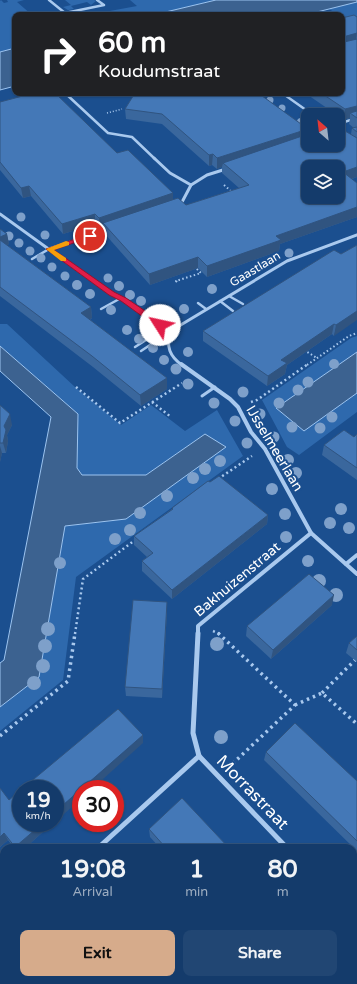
<!DOCTYPE html>
<html lang="en">
<head>
<meta charset="utf-8">
<style>
  :root { --surface:#143b6b; --page:#214673; --text:#f1f3f6; --muted:#9dadc1; --line:#33557e; --accent:#d6ab8b }
  body { margin:0; font-family:"Varela Round",sans-serif; background:var(--page); color:var(--text); height:100vh; display:flex; flex-direction:column; font-size:15px; white-space:nowrap }
  * { box-sizing:border-box; margin:0 }
  p { font-size:13px; color:var(--muted) }
  .icon { flex:none; width:22px; height:22px; fill:none; stroke:currentColor; stroke-width:2; stroke-linecap:round; stroke-linejoin:round }
  .map { position:relative; flex:1; overflow:hidden }
  .side { position:absolute; left:0px; top:844px; width:357px; height:140px; display:flex; flex-direction:column; background:var(--surface); border-radius:12px 12px 0 0; box-shadow:0 1px 3px #0004,0 0 0 1px var(--line) }
  .side>* { flex:none }
  .top-card { position:absolute; left:12px; top:12px; width:333px; height:84px; border-radius:8px; box-shadow:0 1px 3px #0004,0 0 0 1px var(--line); background:#202124; color:#fff; overflow:hidden }
  .needle { width:26px; rotate:332deg }
  .tools { position:absolute; left:301px; top:108px; display:grid; gap:8px }
  .tools a { display:grid; place-items:center; width:44px; height:44px; border-radius:8px; background:var(--surface); box-shadow:0 1px 3px #0004,0 0 0 1px var(--line); font-size:20px }
  .speed { position:absolute; left:12px; top:780px; display:flex; gap:8px; font-size:20px; font-weight:700; text-align:center }
  .speed>* { display:grid; place-content:center; width:52px; height:52px; border-radius:50%; background:var(--surface); box-shadow:0 1px 3px #0004,0 0 0 1px var(--line); line-height:1 }
  .speed small { font-size:10px; font-weight:400 }
  .speed .limit { border:6px solid #d22; background:#fff; color:#111 }
  .pin { position:absolute; display:grid; place-items:center; width:34px; height:34px; color:#fff; margin:-17px; border:2px solid #fff; border-radius:50%; box-shadow:0 1px 4px #0007 }
  .me { position:absolute; width:44px; margin:-22px; rotate:305deg; stroke-linejoin:round; filter:drop-shadow(0 0 3px #0008) }
  .turn { display:flex; align-items:center; gap:14px; height:84px; padding:0 20px; font-size:18px }
  .turn .icon { width:52px; height:52px; stroke-width:2.5 }
  .turn b { display:block; font-size:28px; line-height:34px }
  .eta { display:flex; justify-content:space-evenly; align-items:center; height:68px; text-align:center }
  .eta b { font-size:24px; font-weight:700; line-height:28px }
  .button { display:flex; gap:8px; margin-top:auto; padding:8px 20px }
  .button a { flex:1; height:46px; border-radius:8px; background:var(--accent); color:#111; font-size:16px; font-weight:700; line-height:46px; text-align:center }
  .button a+a { background:var(--page); color:var(--text) }
  .map>svg:first-child { display:block }
</style>
</head>
<body>
<div class="map">
<svg width="357" height="984" viewBox="0 0 357 984">
  <rect width="100%" height="100%" fill="#1b4f8f"/>
  <g fill="#2e69ad">
    <polygon points="1,0 4,3 8,2 7,0 24,0 17,2 32,15 15,15 15,48 0,52 0,1"/>
    <polygon points="65,0 94,0 96,1 91,5 87,2 71,6 74,9 68,10 63,7 71,5"/>
    <polygon points="130,0 216,0 153,15 88,15 137,6"/>
    <polygon points="357,2 357,26 342,17 342,15 339,15 329,9"/>
    <polygon points="0,324 7,324 75,387 121,425 151,405 185,431 217,410 243,456 76,577 63,680 0,731 0,707 39,677 65,526 126,519 205,434 146,475 81,475 77,468 78,414 0,346"/>
    <polygon points="357,336 357,352 276,408 304,430 357,393 357,412 299,455 287,447 262,400 351,338"/>
  </g>
  <g fill="#3c6290" stroke="#9cc4f0">
    <polygon points="216,0 357,0 357,2 305,15 153,15"/>
    <polygon points="15,48 15,86 0,90 0,52"/>
    <polygon points="0,346 78,414 77,468 82,475 146,475 205,434 226,447 126,519 65,526 39,677 0,707 0,663 4,660 51,417 0,371"/>
    <polygon points="357,352 357,393 304,431 276,408"/>
  </g>
  <g fill="none" stroke-linecap="round" stroke-linejoin="round">
    <polyline stroke="#a9c9ee" stroke-width="1.5" stroke-dasharray="1 2" stroke-linecap="butt" points="107,113 122,109"/>
    <g stroke="#a9c9ee" stroke-width="2" stroke-dasharray="1.5 2.5" stroke-linecap="butt">
      <polyline points="224,185 232,192"/>
      <polyline points="177,282 176,281 201,273 195,267"/>
      <polyline points="304,350 317,358"/>
      <polyline points="307,365 349,336 357,333"/>
    </g>
    <g stroke="#a9c9ee" stroke-width="2.5" stroke-dasharray="2 3" stroke-linecap="butt">
      <polyline points="76,387 120,423 182,383"/>
      <polyline points="152,402 171,417"/>
      <polyline points="251,402 257,400 308,364"/>
      <polyline points="218,479 252,456"/>
      <polyline points="213,631 220,634"/>
      <polyline points="75,634 83,579 135,540"/>
    </g>
    <g stroke="#a9c9ee" stroke-width="3.5" stroke-dasharray="2.5 4" stroke-linecap="butt">
      <polyline points="218,633 295,705 229,767"/>
      <polyline points="322,693 357,658"/>
      <polyline points="295,705 322,693 357,724"/>
      <polyline points="0,736 68,681 75,633"/>
      <polyline points="169,980 172,984"/>
    </g>
    <g stroke="#a9c9ee" stroke-width="2.5">
      <polyline points="32,259 49,249"/>
      <polyline points="229,296 243,304"/>
      <polyline points="220,301 233,311"/>
      <polyline points="198,303 206,309"/>
      <polyline points="101,309 121,298"/>
      <polyline points="135,347 157,333 169,332"/>
      <polyline points="141,351 168,333"/>
    </g>
    <polyline stroke="#a9c9ee" stroke-width="3" points="202,396 215,387"/>
    <g stroke="#a9c9ee" stroke-width="2.5">
      <polyline points="49,0 65,13 104,5 97,0"/>
      <polyline points="65,93 108,133 132,137 155,159"/>
      <polyline points="282,93 313,115"/>
      <polyline points="338,124 357,118"/>
    </g>
    <g stroke="#a9c9ee" stroke-width="3">
      <polyline points="154,158 170,173 191,185"/>
      <polyline points="178,205 181,204 191,185 207,175 226,169"/>
      <path d="M0 214 111 294 123 299 169 332C167 347 169 356 182 365"/>
      <polyline points="49,249 108,230"/>
      <polyline points="169,332 287,261 357,235"/>
    </g>
    <g stroke="#a9c9ee" stroke-width="4">
      <polyline points="181,364 230,399 238,407 251,432 265,449 311,533 357,574"/>
      <polyline points="346,564 357,555"/>
      <polyline points="198,634 198,626 311,533"/>
    </g>
    <g stroke="#a9c9ee" stroke-width="5">
      <polyline points="199,756 287,848"/>
      <polyline points="98,848 199,756 193,733 198,633"/>
      <polyline points="353,916 357,921"/>
      <polyline points="0,940 4,936"/>
    </g>
  </g>
  <g fill="#7ea0ca">
    <circle cx="270" cy="100" r="3.5"/>
    <circle cx="282" cy="108" r="3.5"/>
    <circle cx="301" cy="122" r="4"/>
    <circle cx="21" cy="217" r="4.5"/>
    <circle cx="45" cy="235" r="4.5"/>
    <circle cx="9" cy="236" r="4.5"/>
    <circle cx="19" cy="243" r="4.5"/>
    <circle cx="85" cy="248" r="4.5"/>
    <circle cx="30" cy="251" r="4.5"/>
    <circle cx="289" cy="253" r="4.5"/>
    <circle cx="41" cy="258" r="4.5"/>
    <circle cx="52" cy="267" r="4.5"/>
    <circle cx="65" cy="276" r="4.5"/>
    <circle cx="108" cy="278" r="4.5"/>
    <circle cx="77" cy="285" r="5"/>
    <circle cx="119" cy="286" r="5"/>
    <circle cx="212" cy="289" r="5"/>
    <circle cx="90" cy="294" r="5"/>
    <circle cx="130" cy="295" r="5"/>
    <circle cx="141" cy="301" r="5"/>
    <circle cx="184" cy="309" r="5"/>
    <circle cx="111" cy="310" r="5"/>
    <circle cx="154" cy="311" r="5"/>
    <circle cx="127" cy="330" r="5"/>
    <circle cx="139" cy="339" r="5"/>
    <circle cx="153" cy="348" r="5"/>
    <circle cx="188" cy="352" r="5"/>
    <circle cx="164" cy="360" r="5"/>
    <circle cx="334" cy="364" r="5"/>
    <circle cx="176" cy="369" r="5.5"/>
    <circle cx="308" cy="382" r="5.5"/>
    <circle cx="188" cy="384" r="5.5"/>
    <circle cx="298" cy="390" r="5.5"/>
    <circle cx="243" cy="392" r="5.5"/>
    <circle cx="214" cy="403" r="5.5"/>
    <circle cx="279" cy="403" r="5.5"/>
    <circle cx="260" cy="414" r="5.5"/>
    <circle cx="332" cy="417" r="5.5"/>
    <circle cx="235" cy="421" r="5.5"/>
    <circle cx="292" cy="427" r="5.5"/>
    <circle cx="320" cy="428" r="5.5"/>
    <circle cx="274" cy="437" r="5.5"/>
    <circle cx="247" cy="443" r="5.5"/>
    <circle cx="288" cy="460" r="6"/>
    <circle cx="220" cy="461" r="6"/>
    <circle cx="205" cy="469" r="6"/>
    <circle cx="296" cy="473" r="6"/>
    <circle cx="193" cy="478" r="6"/>
    <circle cx="272" cy="489" r="6"/>
    <circle cx="167" cy="496" r="6"/>
    <circle cx="341" cy="509" r="6"/>
    <circle cx="140" cy="513" r="6"/>
    <circle cx="285" cy="514" r="6"/>
    <circle cx="330" cy="523" r="6"/>
    <circle cx="349" cy="528" r="6"/>
    <circle cx="130" cy="530" r="6"/>
    <circle cx="286" cy="537" r="6"/>
    <circle cx="115" cy="539" r="6"/>
    <circle cx="308" cy="561" r="6"/>
    <circle cx="60" cy="563" r="6"/>
    <circle cx="319" cy="581" r="7"/>
    <circle cx="336" cy="595" r="7"/>
    <circle cx="48" cy="629" r="7"/>
    <circle cx="217" cy="644" r="7"/>
    <circle cx="45" cy="646" r="7"/>
    <circle cx="43" cy="666" r="7"/>
    <circle cx="34" cy="683" r="7"/>
    <circle cx="221" cy="737" r="7"/>
  </g>
  <g fill="#3a679d">
    <polygon points="357,17 357,177 352,179 357,183 357,217 280,244 279,251 207,277 198,268 150,285 104,233 103,227 100,229 95,224 63,234 31,196 23,198 0,170 0,102 117,153 173,199 186,205 239,188 222,173 222,167 217,169 212,165 209,166 162,124 126,119 125,109 259,94 307,134 308,145 351,134 352,128 354,128 349,124 350,118 343,120 338,116 338,115 337,115 305,93 342,93"/>
    <polygon points="0,229 7,234 9,244 7,245 91,307 92,318 90,320 167,389 141,406 93,367 0,296"/>
    <polygon points="357,245 334,336 332,334 287,365 285,374 267,386 203,341 203,331"/>
    <polygon points="0,405 12,425 7,435 8,441 6,453 2,453 0,462"/>
    <polygon points="357,434 357,480 322,455 324,445 354,437"/>
    <polygon points="210,482 268,515 267,524 172,599 142,571 142,561 147,557 134,545 134,536 172,509 172,508"/>
    <polygon points="332,605 271,659 246,636 247,626"/>
    <polygon points="167,611 162,698 126,696 125,687"/>
    <polygon points="357,636 357,662 346,653 349,643"/>
    <polygon points="266,752 357,781 357,851 264,760"/>
    <polygon points="0,788 21,823 53,823 25,848 14,848 8,840 0,847"/>
    <polygon points="149,829 229,848 160,848 150,837"/>
    <polygon points="275,980 350,980 354,984 279,984"/>
  </g>
  <g fill="#305480">
    <polygon points="357,33 356,42 342,46 342,38 343,37"/>
    <polygon points="357,106 357,116 350,113 350,118 343,120 345,109"/>
    <polygon points="308,129 306,140 223,163 222,167 217,169 217,158"/>
    <polygon points="213,154 212,165 209,166 209,155"/>
    <polygon points="357,167 357,177 341,182 343,172"/>
    <polygon points="29,186 31,196 23,198 21,188"/>
    <polygon points="173,193 173,204 103,223 103,227 100,229 99,218"/>
    <polygon points="357,207 357,217 280,244 279,251 207,277 207,266 276,236"/>
    <polygon points="95,214 95,224 63,234 62,224"/>
    <polygon points="7,234 9,244 0,249 0,237"/>
    <polygon points="198,257 198,268 150,285 149,274"/>
    <polygon points="91,307 92,318 82,324 81,313"/>
    <polygon points="357,311 357,320 334,336 336,325"/>
    <polygon points="334,324 332,334 287,365 285,374 267,386 268,376 281,360"/>
    <polygon points="167,378 167,389 141,406 140,395"/>
    <polygon points="10,414 12,425 7,435 8,441 6,453 3,443 4,426"/>
    <polygon points="0,446 2,453 0,462"/>
    <polygon points="268,515 267,524 172,599 172,590"/>
    <polygon points="334,595 332,605 271,659 273,650"/>
    <polygon points="167,602 167,611 162,698 162,689"/>
    <polygon points="143,735 143,743 92,789 82,789"/>
    <polygon points="81,790 81,799 55,822 55,812"/>
    <polygon points="43,823 53,823 25,848 16,848 15,847"/>
    <polygon points="4,833 8,840 0,847 0,837"/>
  </g>
  <g fill="#4478b7" stroke="#305480" fill-rule="evenodd">
    <polygon points="354,15 357,17 357,33 343,37 342,38 342,18"/>
    <polygon points="357,39 357,106 345,109 321,93 342,93 342,40 344,42"/>
    <polygon points="34,93 55,93 117,153 128,150 173,193 99,218 95,214 62,224 29,186 21,188 0,162 0,102"/>
    <polygon points="135,93 258,93 308,129 217,158 213,154 209,155 162,114 125,109"/>
    <polygon points="357,111 357,118 350,113"/>
    <polygon points="357,127 357,132 352,128"/>
    <path d="M345 131 357 138V167L343 172 357 183V207L276 236 281 240 207 266 198 257 149 274 103 223 178 198 186 205 249 185 223 163 308 134V145H338V133ZM308 167H338V197H308Z"/>
    <polygon points="0,229 7,234 0,237"/>
    <polygon points="0,240 91,307 81,313 167,378 140,395 92,356 0,287"/>
    <polygon points="357,245 357,311 336,325 334,324 281,360 287,363 268,376 203,331 334,250 341,254"/>
    <polygon points="0,405 10,414 4,426 6,430 3,443 0,443"/>
    <polygon points="344,430 354,437 357,434 357,468 324,445"/>
    <polygon points="219,476 268,515 172,590 142,561 153,553 134,536 173,509 172,508 208,481 210,482"/>
    <polygon points="309,574 334,595 273,650 247,626"/>
    <polygon points="133,600 167,602 162,689 125,687"/>
    <polygon points="357,636 357,650 349,643"/>
    <polygon points="118,709 143,735 55,812 55,789 22,789"/>
    <polygon points="295,723 357,781 357,841 266,752"/>
    <polygon points="0,788 9,800 21,790 21,823 43,823 15,847 4,833 0,837"/>
    <polygon points="182,798 229,848 166,848 149,829"/>
    <polygon points="4,966 4,980 62,980 65,984 0,984 0,970"/>
    <polygon points="282,980 350,980 354,984 285,984"/>
  </g>
  <polygon fill="#e11d48" stroke="#92132f" points="87,235 93,236 54,250 114,292 126,298 163,323 163,327 157,327 121,301 109,295 46,249"/>
  <polygon fill="#f59e0b" points="66,241 69,242 69,245 54,250 66,258 66,261 61,261 46,249"/>
  <g text-anchor="middle" stroke-width="4" stroke-linejoin="round" paint-order="stroke">
    <g font-size="12" fill="#fff" stroke="#1b4f8f">
      <text transform="translate(255 269) rotate(-31)" y="4">Gaastlaan</text>
    </g>
    <g font-size="14" fill="#fff" stroke="#1b4f8f">
      <text transform="translate(275 448) rotate(59)" y="5">IJsselmeerlaan</text>
      <text transform="translate(237 579) rotate(-40)" y="5">Bakhuizenstraat</text>
    </g>
    <g font-size="17" fill="#fff" stroke="#1b4f8f">
      <text transform="translate(253 792) rotate(46)" y="6">Morrastraat</text>
    </g>
  </g>
</svg>
<div class="tools">
<a><svg class="needle" viewBox="-14 -14 28 28"><path d="M0-13l5 13h-10z" fill="#e53935"/><path d="M0 13l5-13h-10z" fill="#9dadc1"/></svg></a>
<a><svg class="icon" aria-label="layers" viewBox="0 0 24 24"><path d="M12 4l9 5-9 5-9-5zM3 14l9 5 9-5"/></svg></a>
</div>
<div class="speed"><div>19<small>km/h</small></div><div class="limit">30</div></div>
<div class="pin" style="left:90px;top:236px;background:#d93025"><svg class="icon" aria-label="arrive" viewBox="0 0 24 24"><path d="M6 21V4h12l-3 4 3 4H6"/></svg></div>
<svg class="me" style="left:160px;top:325px" viewBox="-20 -20 40 40"><circle r="19" fill="#fff"/><path d="M0-13L10 11 0 6-10 11z" fill="#e11d48"/></svg>
<div class="top-card">
<div class="turn"><svg class="icon" aria-label="right" viewBox="0 0 24 24"><path d="M7 20v-9h11M14 6l5 5-5 5"/></svg><div><b>60 m</b>Koudumstraat</div></div>
</div>
<section class="side">
<div class="eta">
<div><b>19:08</b><p>Arrival</p></div>
<div><b>1</b><p>min</p></div>
<div><b>80</b><p>m</p></div>
</div>
<div class="button"><a>Exit</a><a>Share</a></div>
</section>
</div>
</body>
</html>
